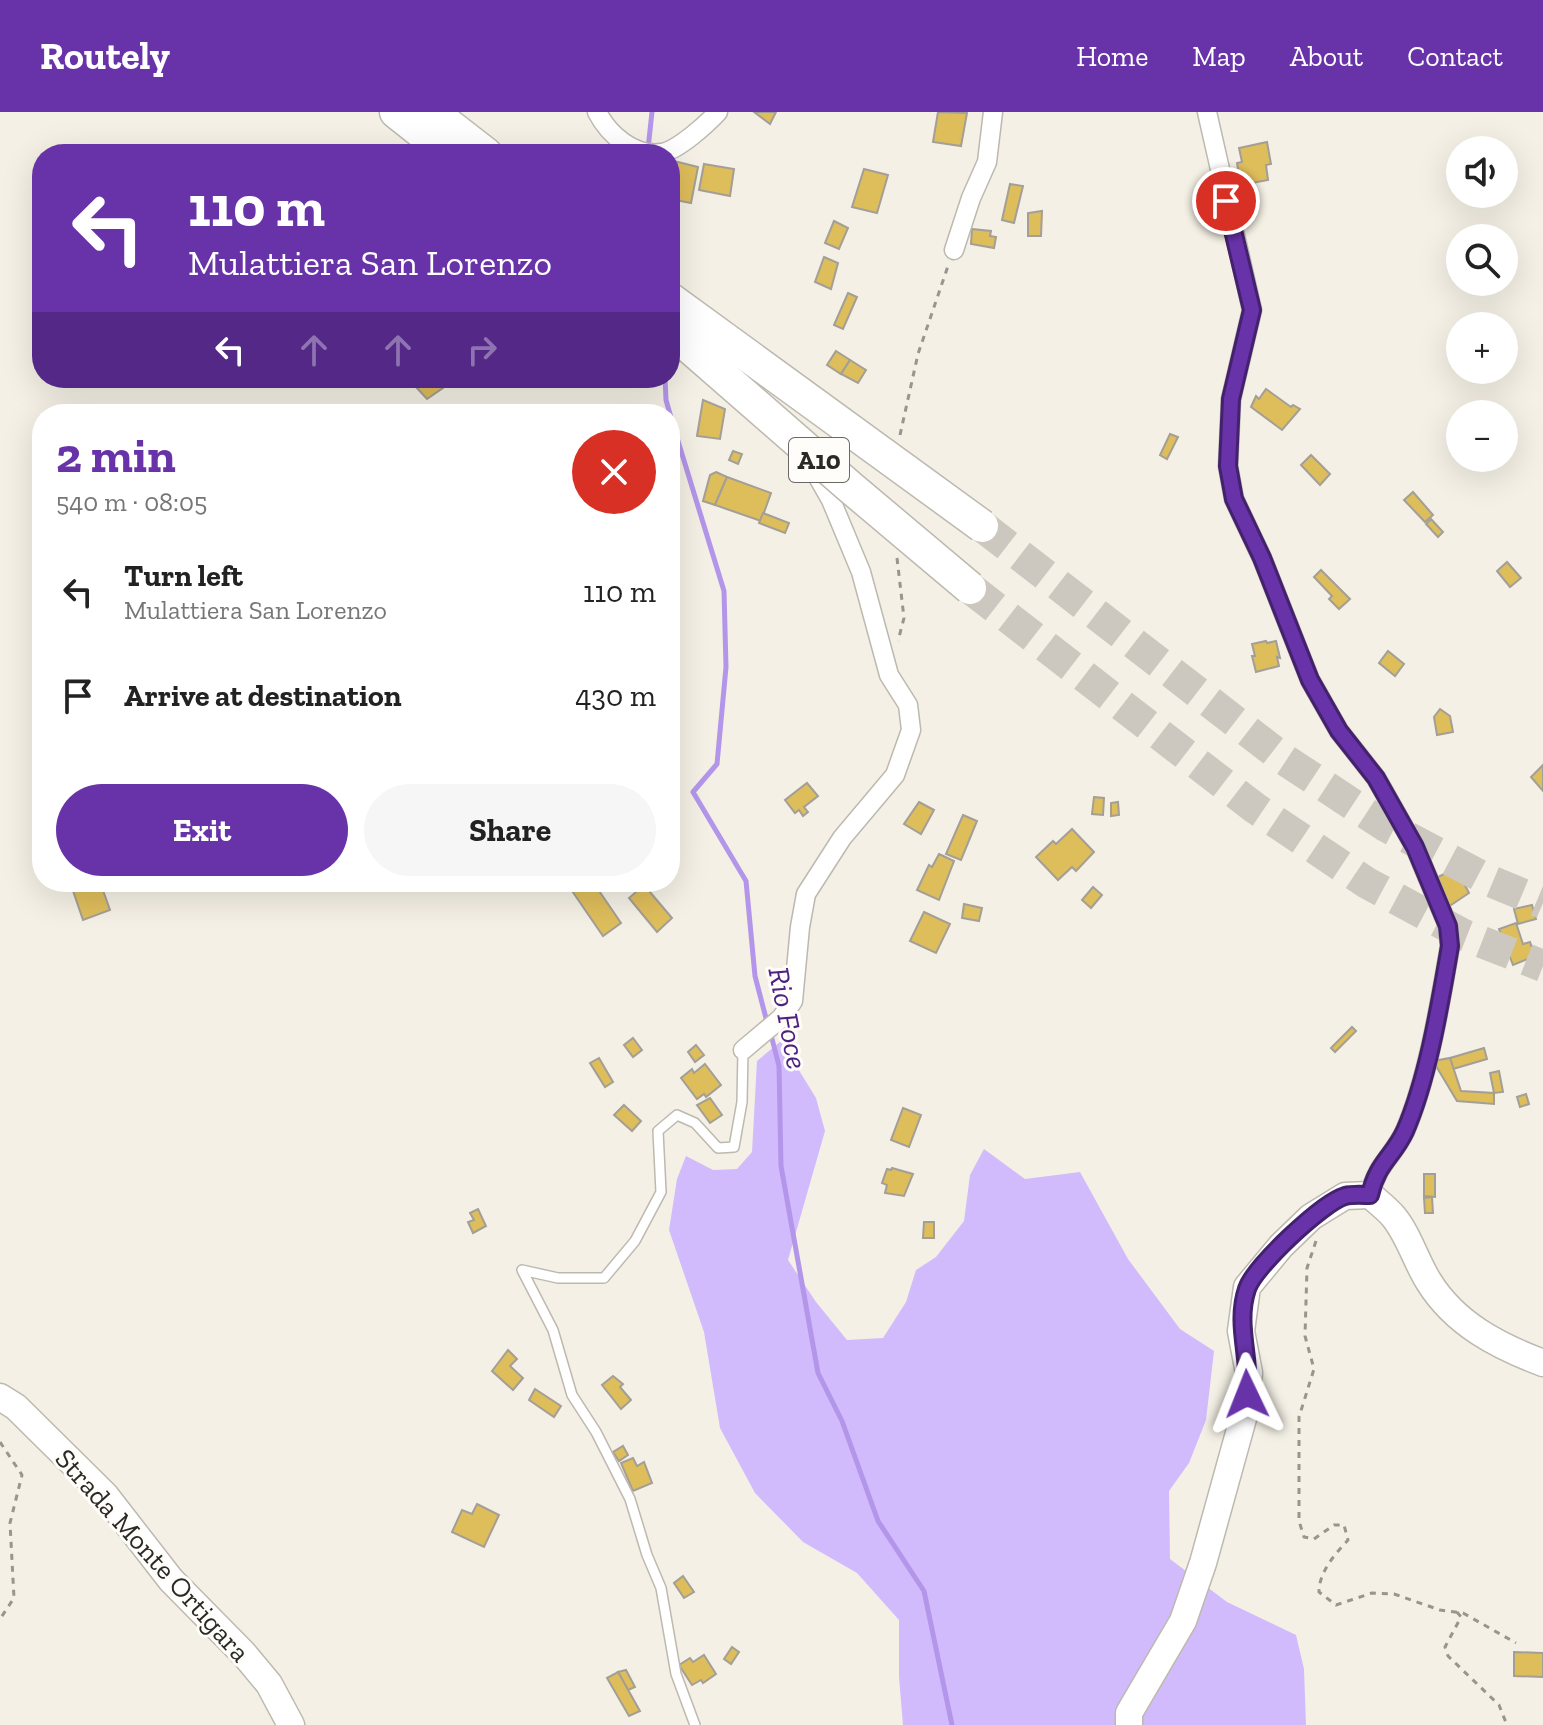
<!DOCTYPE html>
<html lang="en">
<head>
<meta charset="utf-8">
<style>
  :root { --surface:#fff; --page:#f6f6f6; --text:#222; --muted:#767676; --accent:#6833a9 }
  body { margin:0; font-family:"Zilla Slab",serif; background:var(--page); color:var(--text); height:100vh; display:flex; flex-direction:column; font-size:30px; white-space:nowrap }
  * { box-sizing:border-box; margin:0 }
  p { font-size:26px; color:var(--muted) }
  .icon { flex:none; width:44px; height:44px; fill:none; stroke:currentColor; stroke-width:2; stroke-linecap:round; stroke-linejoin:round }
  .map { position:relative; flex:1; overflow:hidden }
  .sheet { position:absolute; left:32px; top:292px; width:648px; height:488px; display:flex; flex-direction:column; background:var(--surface); border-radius:32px; box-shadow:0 8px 32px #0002 }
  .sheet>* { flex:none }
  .top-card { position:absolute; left:32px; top:32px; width:648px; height:244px; border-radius:32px; box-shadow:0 8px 32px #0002; background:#6833a9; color:#fff; overflow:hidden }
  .fabs { position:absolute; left:1446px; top:24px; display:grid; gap:16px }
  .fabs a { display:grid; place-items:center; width:72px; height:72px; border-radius:50%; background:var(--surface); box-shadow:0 8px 32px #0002; font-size:40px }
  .pin { position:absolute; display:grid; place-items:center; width:68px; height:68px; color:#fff; margin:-34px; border:4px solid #fff; border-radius:50%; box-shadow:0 2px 8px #0007 }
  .me { position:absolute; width:88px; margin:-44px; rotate:358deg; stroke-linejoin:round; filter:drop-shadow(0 0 6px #0008) }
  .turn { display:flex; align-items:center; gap:28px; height:168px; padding:0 24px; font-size:36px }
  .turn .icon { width:104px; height:104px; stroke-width:2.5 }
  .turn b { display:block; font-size:56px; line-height:68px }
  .lanes { display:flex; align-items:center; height:76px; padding:0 24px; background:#0003; justify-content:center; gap:40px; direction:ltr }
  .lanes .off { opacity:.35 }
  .round { display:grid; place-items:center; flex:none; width:84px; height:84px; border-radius:42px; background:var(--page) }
  .head { display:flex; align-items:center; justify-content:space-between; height:136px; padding:0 24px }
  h1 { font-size:48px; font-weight:800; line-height:60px; color:var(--accent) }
  .cta { display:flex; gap:16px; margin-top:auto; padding:16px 24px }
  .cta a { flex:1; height:92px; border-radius:48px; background:var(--accent); color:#fff; font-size:32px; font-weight:800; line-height:92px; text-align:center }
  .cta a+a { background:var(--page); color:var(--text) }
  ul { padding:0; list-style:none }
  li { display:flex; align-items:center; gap:24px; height:104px; padding:0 24px }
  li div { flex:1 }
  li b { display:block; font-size:30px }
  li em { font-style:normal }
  header { display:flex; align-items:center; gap:48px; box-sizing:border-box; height:112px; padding:0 40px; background:var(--accent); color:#fff }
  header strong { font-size:38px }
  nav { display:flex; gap:44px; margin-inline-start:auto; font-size:28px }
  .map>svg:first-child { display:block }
</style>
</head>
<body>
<header>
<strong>Routely</strong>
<nav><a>Home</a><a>Map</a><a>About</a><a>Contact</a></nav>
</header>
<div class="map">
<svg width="1543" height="1613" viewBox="0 0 1543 1613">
  <rect width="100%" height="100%" fill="#f4f0e5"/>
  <polygon fill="#d1bbfc" points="781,929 816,986 825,1019 788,1148 816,1190 847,1228 883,1226 906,1190 916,1158 936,1145 964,1109 970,1063 984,1037 1025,1067 1080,1060 1128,1147 1180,1217 1214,1239 1206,1308 1189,1351 1169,1379 1170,1447 1227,1490 1296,1523 1304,1557 1306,1613 903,1613 899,1565 899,1508 857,1461 803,1430 755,1381 720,1316 704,1220 669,1118 677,1067 686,1044 713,1058 737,1057 752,1040 757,949"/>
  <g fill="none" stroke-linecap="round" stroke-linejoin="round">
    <g stroke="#b396ea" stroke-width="5">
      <polyline points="648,37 652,0"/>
      <polyline points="670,145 673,154 671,176"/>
      <polyline points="665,266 666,288 670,302"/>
      <polyline points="670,303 724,479 726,555 717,652 693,680 746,769 755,864 767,910"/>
      <polyline points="770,919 779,954 781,1054 818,1261 842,1309 878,1409 924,1479 952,1613"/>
    </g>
  </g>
  <g fill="#debd5b" stroke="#a39f96" stroke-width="2">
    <polygon points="754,0 776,0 770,12"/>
    <polygon points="938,0 967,1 961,34 933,30"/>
    <polygon points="1267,30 1271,52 1266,53 1268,68 1241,73 1237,51 1242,50 1239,36"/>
    <polygon points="670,48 698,55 691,91 670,87"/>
    <polygon points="704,52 734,57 730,84 699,78"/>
    <polygon points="864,57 888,63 877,101 852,95"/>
    <polygon points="1010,72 1023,74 1014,111 1002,108"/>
    <polygon points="1042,99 1041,124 1028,124 1028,101"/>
    <polygon points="834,109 848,116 839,137 825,131"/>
    <polygon points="972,117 991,119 990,124 996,125 994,136 971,132"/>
    <polygon points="824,145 838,151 831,177 815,170"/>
    <polygon points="848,181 857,185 843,217 834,213"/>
    <polygon points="836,239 850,248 841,262 827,253"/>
    <polygon points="850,248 866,258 858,271 841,262"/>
    <polygon points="415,266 436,266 443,276 427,287 416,275 419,269"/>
    <polygon points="1266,277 1291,295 1293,293 1300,297 1282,318 1251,295 1256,284 1259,287"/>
    <polygon points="703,288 725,297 720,327 697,324"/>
    <polygon points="1170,322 1178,325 1167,347 1160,343"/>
    <polygon points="733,339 742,342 738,352 729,348"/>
    <polygon points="1311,343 1330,362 1320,373 1301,353"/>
    <polygon points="716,360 727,365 715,393 703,389 710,363"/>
    <polygon points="727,365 771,381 761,409 715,393"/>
    <polygon points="1413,380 1433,403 1425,410 1404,388"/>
    <polygon points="763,401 789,411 785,421 759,411"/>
    <polygon points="1431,407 1443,420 1438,425 1426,412"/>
    <polygon points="1507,450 1521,466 1510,475 1497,459"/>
    <polygon points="1321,458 1350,487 1339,497 1329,487 1332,484 1314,465"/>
    <polygon points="1266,529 1267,531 1276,529 1280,546 1277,545 1279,554 1256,560 1252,544 1255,544 1252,532"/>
    <polygon points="1388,539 1404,552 1395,564 1379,551"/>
    <polygon points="1440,597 1450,604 1453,620 1437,623 1434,605"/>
    <polygon points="1543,653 1543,679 1531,665"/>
    <polygon points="807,671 818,684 804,695 808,700 803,704 799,698 795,701 785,688"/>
    <polygon points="1094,685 1104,686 1103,703 1092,702"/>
    <polygon points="919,690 934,698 921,722 904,712"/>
    <polygon points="1118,690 1119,703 1111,704 1111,691"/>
    <polygon points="963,703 977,709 961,748 946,742"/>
    <polygon points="1072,717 1094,740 1076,759 1072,755 1058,768 1036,745 1053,729 1056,732"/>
    <polygon points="939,742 954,749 939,788 917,778 929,753 932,755"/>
    <polygon points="1456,756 1469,781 1448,795 1434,767"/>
    <polygon points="70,770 100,770 110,798 83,808"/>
    <polygon points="572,770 593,770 621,811 603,824 568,773"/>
    <polygon points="644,773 672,806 657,820 629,786"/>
    <polygon points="1093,775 1102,783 1091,796 1082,788"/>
    <polygon points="964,792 982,796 979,809 962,806"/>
    <polygon points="1532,793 1536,807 1518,812 1514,797"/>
    <polygon points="924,800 950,812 936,841 910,829"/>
    <polygon points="1516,811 1523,832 1530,830 1535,844 1513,853 1499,817"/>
    <polygon points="1352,915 1356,919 1335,940 1331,936"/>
    <polygon points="633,926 642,938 633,945 624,933"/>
    <polygon points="696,933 704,943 695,950 688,940"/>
    <polygon points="1484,936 1487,947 1453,957 1450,946"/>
    <polygon points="599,946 613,970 605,975 590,951"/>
    <polygon points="1450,946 1461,979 1494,981 1494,992 1457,989 1433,949"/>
    <polygon points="705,952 721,973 706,985 704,982 697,987 681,966 692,957 694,961"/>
    <polygon points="1499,959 1503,980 1494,981 1490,961"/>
    <polygon points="1526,982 1529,992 1520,995 1517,985"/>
    <polygon points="710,986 722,1003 710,1011 697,993"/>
    <polygon points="624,993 641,1009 632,1019 614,1003"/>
    <polygon points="903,996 921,1003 909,1035 891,1028"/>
    <polygon points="892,1056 913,1062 904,1084 885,1081 887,1073 882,1071 887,1057 891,1058"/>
    <polygon points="1424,1062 1435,1062 1435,1085 1424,1084"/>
    <polygon points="1432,1085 1433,1101 1425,1101 1424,1086"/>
    <polygon points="478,1097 486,1114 473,1121 468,1110 474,1108 470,1101"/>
    <polygon points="924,1110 934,1110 934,1126 923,1126"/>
    <polygon points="508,1238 517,1247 510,1254 523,1266 513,1278 492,1259"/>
    <polygon points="613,1264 623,1272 620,1275 631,1288 621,1297 602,1273"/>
    <polygon points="535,1277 561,1294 554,1305 529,1288"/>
    <polygon points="623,1334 628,1343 619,1349 613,1340"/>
    <polygon points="633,1346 637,1354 644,1350 652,1371 633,1379 621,1351"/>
    <polygon points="477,1392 499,1403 484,1435 452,1420 462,1398 472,1402"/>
    <polygon points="683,1464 694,1480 684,1486 674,1471"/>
    <polygon points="732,1535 739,1540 731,1552 724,1547"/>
    <polygon points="1514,1540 1543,1541 1543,1565 1514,1564"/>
    <polygon points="704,1543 716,1562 703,1571 701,1568 692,1573 679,1553 690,1546 693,1550"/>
    <polygon points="626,1558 635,1575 628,1578 618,1560"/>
    <polygon points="618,1560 640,1599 629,1604 607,1566"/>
  </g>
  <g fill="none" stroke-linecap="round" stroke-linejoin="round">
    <g stroke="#ccc8bf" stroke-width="32" stroke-dasharray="32 16" stroke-linecap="butt">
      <polyline points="982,414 1285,648 1384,713 1488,768 1543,791"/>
      <polyline points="970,476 1255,696 1367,771 1464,823 1543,854"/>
    </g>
    <defs>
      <polyline id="lane" points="695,1613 676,1562 661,1476 647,1443 630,1387 596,1320 572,1283 553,1218 522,1158 558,1166 604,1166 635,1129 661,1080 658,1019 677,1003 695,1011 718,1036 734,1035 742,990 743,938"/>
      <g id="street">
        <path d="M597 0C609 23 634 45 662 41 678 38 707 12 718 0"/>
        <path d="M1207 0 1252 198 1231 287 1228 354 1234 387 1262 446 1310 568 1339 619 1376 666 1415 735 1448 814 1450 834C1440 891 1428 966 1405 1019 1393 1045 1377 1051 1370 1083"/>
        <polyline points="954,138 971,86 987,50 993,0"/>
        <polyline points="743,938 781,906 793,889 800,815 806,782 842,726 895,663 911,618 908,593 889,563 861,460 831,388 810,351"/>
      </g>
      <g id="secondary">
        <polyline points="0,1285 16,1295 105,1383 171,1468 244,1542 269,1572 291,1613"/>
        <path d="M1129 1613V1601L1183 1509 1203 1451 1244 1303 1249 1261 1241 1219 1247 1175 1281 1134 1311 1105 1345 1084 1370 1083C1378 1090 1387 1097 1393 1104 1409 1123 1416 1150 1429 1170 1455 1212 1498 1234 1543 1251"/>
      </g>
      <g id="highway">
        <polyline points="396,0 449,42"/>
        <polyline points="432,0 486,42"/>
      </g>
    </defs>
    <use href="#lane" stroke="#bdb9af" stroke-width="12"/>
    <use href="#street" stroke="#bdb9af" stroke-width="21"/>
    <use href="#secondary" stroke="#bdb9af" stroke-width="29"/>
    <use href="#highway" stroke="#bdb9af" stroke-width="35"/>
    <g stroke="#98958e" stroke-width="3" stroke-dasharray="6 6" stroke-linecap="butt">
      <polyline points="900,323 918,242 948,154"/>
      <polyline points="897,446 904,506 898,529"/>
      <path d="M1316 1129 1307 1156 1305 1224 1314 1257 1299 1305V1409L1304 1425 1314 1427 1334 1413H1344L1348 1428C1335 1442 1319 1460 1319 1480L1336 1493 1372 1481 1394 1482 1440 1498 1463 1501 1516 1531"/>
      <polyline points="0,1330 22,1363 10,1411 14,1486 0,1507"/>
      <polyline points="1457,1500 1461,1505 1445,1535 1448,1544 1499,1593 1507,1613"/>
    </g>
    <use href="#lane" stroke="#fff" stroke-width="9"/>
    <use href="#street" stroke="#fff" stroke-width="18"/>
    <use href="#secondary" stroke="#fff" stroke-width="26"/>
    <use href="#highway" stroke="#fff" stroke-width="32"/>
    <defs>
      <g id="highway-bridge">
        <polyline points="670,187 982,414"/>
        <polyline points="670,218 850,375 970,476"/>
      </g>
    </defs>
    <use href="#highway-bridge" stroke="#bdb9af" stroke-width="35" stroke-linecap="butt"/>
    <use href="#highway-bridge" stroke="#fff" stroke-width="32"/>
  </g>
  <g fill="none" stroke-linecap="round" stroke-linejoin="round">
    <defs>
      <path id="route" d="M1226 89 1252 198 1231 287 1228 354 1234 387 1262 446 1310 568 1339 619 1376 666 1415 735 1448 814 1450 834C1440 892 1428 966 1405 1019 1393 1045 1377 1051 1370 1083 1363 1083 1353 1082 1345 1084 1322 1091 1254 1155 1247 1177 1235 1212 1251 1247 1247 1282"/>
    </defs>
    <use href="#route" stroke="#44216e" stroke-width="20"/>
    <use href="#route" stroke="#6833a9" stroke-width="14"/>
  </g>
  <g text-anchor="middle" stroke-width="6" stroke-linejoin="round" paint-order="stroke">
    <rect fill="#fffdf9" stroke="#6a6965" stroke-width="2" x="789" y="326" width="60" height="44" rx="6"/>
    <g font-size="26" font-weight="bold" fill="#2a2925">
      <text x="819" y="357">A10</text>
    </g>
    <g font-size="28" fill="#2a2925" stroke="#fffdf9">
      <text transform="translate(153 1443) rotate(48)" y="10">Strada Monte Ortigara</text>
    </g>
    <g font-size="30" font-style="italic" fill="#4e2283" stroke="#fffdf9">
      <text transform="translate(788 906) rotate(79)" y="10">Rio Foce</text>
    </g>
  </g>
</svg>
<div class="fabs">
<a><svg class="icon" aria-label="sound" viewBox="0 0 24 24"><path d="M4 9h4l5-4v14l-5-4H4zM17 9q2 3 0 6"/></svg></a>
<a><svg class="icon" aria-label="search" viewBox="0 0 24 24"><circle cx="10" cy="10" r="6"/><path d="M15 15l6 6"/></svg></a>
<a>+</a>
<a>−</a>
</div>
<div class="pin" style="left:1226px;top:89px;background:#d93025"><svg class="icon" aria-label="arrive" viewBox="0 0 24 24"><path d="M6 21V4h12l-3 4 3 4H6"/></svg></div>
<svg class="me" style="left:1247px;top:1282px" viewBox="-20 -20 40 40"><path d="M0-17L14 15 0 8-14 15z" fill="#6833a9" stroke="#fff" stroke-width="4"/></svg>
<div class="top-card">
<div class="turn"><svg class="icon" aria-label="left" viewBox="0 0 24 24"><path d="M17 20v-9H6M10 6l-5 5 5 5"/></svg><div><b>110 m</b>Mulattiera San Lorenzo</div></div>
<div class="lanes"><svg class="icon" aria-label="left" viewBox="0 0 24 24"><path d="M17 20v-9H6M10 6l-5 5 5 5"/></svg><svg class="icon off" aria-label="ahead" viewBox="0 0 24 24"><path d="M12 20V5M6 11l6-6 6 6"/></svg><svg class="icon off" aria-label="ahead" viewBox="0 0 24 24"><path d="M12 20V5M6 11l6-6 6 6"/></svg><svg class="icon off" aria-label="right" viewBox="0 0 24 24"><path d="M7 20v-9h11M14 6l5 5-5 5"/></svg></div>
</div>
<section class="sheet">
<div class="head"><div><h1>2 min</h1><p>540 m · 08:05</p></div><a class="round" style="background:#d93025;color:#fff"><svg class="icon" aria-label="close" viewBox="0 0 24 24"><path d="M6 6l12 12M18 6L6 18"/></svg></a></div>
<ul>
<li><svg class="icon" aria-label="left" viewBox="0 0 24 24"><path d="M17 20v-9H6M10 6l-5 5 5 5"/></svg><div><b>Turn left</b><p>Mulattiera San Lorenzo</p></div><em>110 m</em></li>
<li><svg class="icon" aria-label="arrive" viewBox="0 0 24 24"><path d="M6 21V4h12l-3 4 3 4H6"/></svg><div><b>Arrive at destination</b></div><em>430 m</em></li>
</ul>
<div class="cta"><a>Exit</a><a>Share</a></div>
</section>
</div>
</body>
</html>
